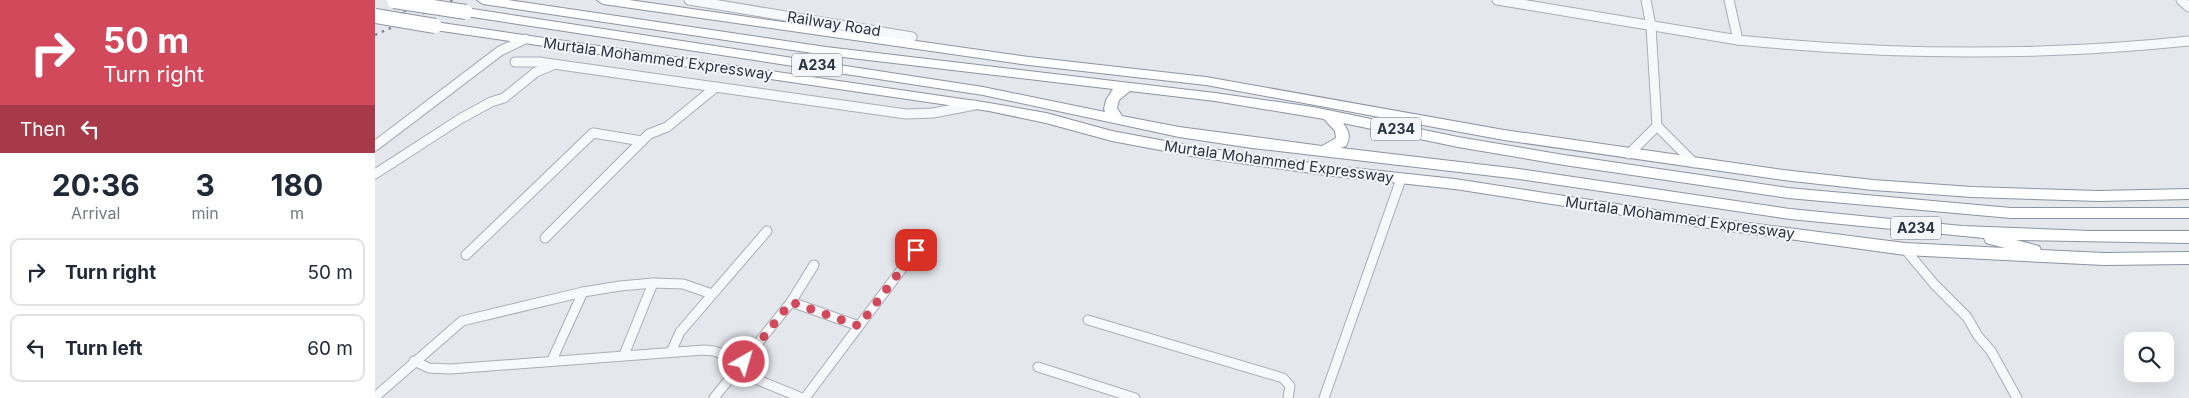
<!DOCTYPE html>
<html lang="en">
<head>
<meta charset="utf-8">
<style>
  :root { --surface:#fff; --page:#f2f2f3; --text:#1f2937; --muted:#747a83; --line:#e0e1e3 }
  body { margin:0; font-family:Inter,sans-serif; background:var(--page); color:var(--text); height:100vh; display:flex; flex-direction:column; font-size:19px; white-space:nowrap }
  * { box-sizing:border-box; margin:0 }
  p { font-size:16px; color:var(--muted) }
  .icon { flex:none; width:28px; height:28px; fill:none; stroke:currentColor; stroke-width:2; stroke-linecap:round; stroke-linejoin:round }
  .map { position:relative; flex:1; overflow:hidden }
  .panel { display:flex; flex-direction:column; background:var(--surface); width:375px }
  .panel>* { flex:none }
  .banner { background:#d1495b; color:#fff; overflow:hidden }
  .fabs { position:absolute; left:1749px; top:332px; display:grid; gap:10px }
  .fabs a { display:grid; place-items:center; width:50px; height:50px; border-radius:10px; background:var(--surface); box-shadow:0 5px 20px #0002; font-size:25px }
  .pin { position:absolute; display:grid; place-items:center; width:42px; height:42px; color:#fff; margin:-21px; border-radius:10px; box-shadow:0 2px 8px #0006 }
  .me { position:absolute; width:55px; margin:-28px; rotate:38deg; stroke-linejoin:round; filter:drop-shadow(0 0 4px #0008) }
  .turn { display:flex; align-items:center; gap:18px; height:105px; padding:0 20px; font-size:22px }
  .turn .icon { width:65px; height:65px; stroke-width:2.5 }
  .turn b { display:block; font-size:35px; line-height:42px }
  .then { display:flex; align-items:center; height:48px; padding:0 20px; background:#0003; gap:10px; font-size:19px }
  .eta { display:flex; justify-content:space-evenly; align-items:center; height:85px; text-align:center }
  .eta b { font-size:30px; font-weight:700; line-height:35px }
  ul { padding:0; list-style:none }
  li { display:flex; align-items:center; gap:15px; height:68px; margin:0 10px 8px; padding:0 10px; border:2px solid var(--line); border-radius:10px }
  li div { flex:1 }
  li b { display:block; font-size:19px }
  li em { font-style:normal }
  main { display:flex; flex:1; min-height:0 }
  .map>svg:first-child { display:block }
</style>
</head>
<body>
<main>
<section class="panel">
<div class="banner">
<div class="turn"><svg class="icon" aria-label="right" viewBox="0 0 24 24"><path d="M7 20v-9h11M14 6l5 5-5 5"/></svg><div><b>50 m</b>Turn right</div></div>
<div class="then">Then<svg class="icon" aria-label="left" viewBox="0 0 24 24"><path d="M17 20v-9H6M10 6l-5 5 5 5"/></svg></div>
</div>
<div class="eta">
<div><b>20:36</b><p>Arrival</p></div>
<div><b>3</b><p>min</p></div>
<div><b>180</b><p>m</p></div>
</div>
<ul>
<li><svg class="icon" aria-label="right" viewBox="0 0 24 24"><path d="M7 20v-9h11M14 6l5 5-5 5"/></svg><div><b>Turn right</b></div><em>50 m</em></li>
<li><svg class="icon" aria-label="left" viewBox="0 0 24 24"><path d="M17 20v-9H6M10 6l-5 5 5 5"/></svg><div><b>Turn left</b></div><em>60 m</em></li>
</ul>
</section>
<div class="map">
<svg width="1814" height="398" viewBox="0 0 1814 398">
  <rect width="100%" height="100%" fill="#e4e7ec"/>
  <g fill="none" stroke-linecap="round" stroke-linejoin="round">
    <defs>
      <g id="minor">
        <polyline points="314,0 537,37 534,43"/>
        <polyline points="1122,0 1363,40 1354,0"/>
        <polyline points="1271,0 1276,26 1282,126 1319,163"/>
        <polyline points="1806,0 1814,7"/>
        <path d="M1363 40C1514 55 1663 57 1814 41"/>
        <polyline points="140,62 164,62 531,114 558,113 600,105"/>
        <polyline points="0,146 125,51 150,39"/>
        <polyline points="1254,154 1282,126"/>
        <polyline points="0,174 85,119 116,102 129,98 161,72 178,65"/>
        <polyline points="170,238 274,134 292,127 341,87"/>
        <polyline points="1530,249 1559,284 1592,317 1603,336 1616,351 1642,398"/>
        <polyline points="91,255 218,133 267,141"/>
        <polyline points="416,302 439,265"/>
        <polyline points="713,320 908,378 915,386 913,398"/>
        <polyline points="296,352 305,332 392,231"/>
        <polyline points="249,355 278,283"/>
        <polyline points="177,360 208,292"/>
        <polyline points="39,361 54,368 75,369 329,350 339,351 369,362"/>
        <polyline points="663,367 760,398"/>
        <polyline points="361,371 427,398"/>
        <polyline points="0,397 87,321 208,292 245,286 278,283 308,284 337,294"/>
        <polyline points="339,398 416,302 484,326"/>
        <polyline points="430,398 541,250"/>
        <polyline points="949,398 1026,179"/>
      </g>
      <g id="highway">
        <path d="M102 0H133L451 47 840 93 938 107 1083 137 1189 155 1413 188 1636 208H1814V218H1636L1413 198 1189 165 1083 147 968 123C974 131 976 137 971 146L966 148 1144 169 1415 209 1587 226 1715 231H1814V243L1641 240 1664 246 1666 250 1729 253 1814 252V264L1729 265 1530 255 1326 227 1080 189 959 176 822 157 737 141 671 123 614 111 60 30 54 26 60 22 614 103 671 113 737 131 822 147 959 166 1080 179 1326 217 1530 243 1630 248 1611 243 1609 238 1415 219 1144 179 877 148 804 137 608 95 91 16 85 12 91 8 608 87 730 112 729 109 731 100 738 89 451 55 108 4ZM755 91 840 101 949 119 960 131 961 138 947 146 804 127 747 116 742 108 744 100Z"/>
        <polygon points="222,0 254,0 654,57 831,77 1129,130 1408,170 1498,180 1597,187 1724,191 1814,189 1814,199 1724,201 1597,197 1498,190 1408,180 1129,140 831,85 654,65 228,4"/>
      </g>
    </defs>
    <use href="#minor" stroke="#a9aeb7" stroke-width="11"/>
    <use href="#highway" stroke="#8b94a3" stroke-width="2"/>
    <use href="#minor" stroke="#f7f8fa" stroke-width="9"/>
    <use href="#highway" fill="#fff" fill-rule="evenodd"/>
    <polyline stroke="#7d8696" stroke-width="1" points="0,24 57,0"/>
    <polyline stroke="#7d8696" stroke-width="2.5" stroke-dasharray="2.5 5" stroke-linecap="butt" points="0,35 78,0"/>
    <defs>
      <g id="highway-bridge">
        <polyline points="19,1 91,12"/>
        <polyline points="0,16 60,26"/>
      </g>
    </defs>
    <use href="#highway-bridge" stroke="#8b94a3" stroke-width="16" stroke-linecap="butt"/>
    <use href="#highway-bridge" stroke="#fff" stroke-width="14"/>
  </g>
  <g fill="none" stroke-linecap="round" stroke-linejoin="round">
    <polyline stroke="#d1495b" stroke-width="9" stroke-dasharray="0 16.2" points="369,362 416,302 484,326 541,250"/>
  </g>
  <g text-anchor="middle" stroke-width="4" stroke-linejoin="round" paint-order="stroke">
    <g fill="#f4f6f9" stroke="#676e7b" stroke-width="1">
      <rect x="417" y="53.5" width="50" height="23" rx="4"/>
      <rect x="996" y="117.5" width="50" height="23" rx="4"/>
      <rect x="1516" y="216.5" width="50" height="23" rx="4"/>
    </g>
    <g font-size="14" font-weight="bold" fill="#2b3445">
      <text x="442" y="70">A234</text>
      <text x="1021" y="134">A234</text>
      <text x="1541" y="233">A234</text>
    </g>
    <g font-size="15" fill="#2b3445" stroke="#f4f6f9">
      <text transform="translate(459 24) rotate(9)" y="5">Railway Road</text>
      <text transform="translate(283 59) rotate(8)" y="5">Murtala Mohammed Expressway</text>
      <text transform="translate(904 162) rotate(8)" y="5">Murtala Mohammed Expressway</text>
      <text transform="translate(1305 218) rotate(8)" y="5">Murtala Mohammed Expressway</text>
    </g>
  </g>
</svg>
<div class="fabs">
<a><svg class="icon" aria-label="search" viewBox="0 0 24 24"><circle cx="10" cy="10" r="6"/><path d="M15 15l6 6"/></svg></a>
</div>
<div class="pin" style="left:541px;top:250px;background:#d93025"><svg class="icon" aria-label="arrive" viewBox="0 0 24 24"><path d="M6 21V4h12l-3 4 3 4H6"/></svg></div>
<svg class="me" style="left:369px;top:362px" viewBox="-20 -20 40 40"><circle r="17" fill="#d1495b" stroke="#fff" stroke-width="3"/><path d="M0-11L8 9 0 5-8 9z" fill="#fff"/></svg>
</div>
</main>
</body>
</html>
